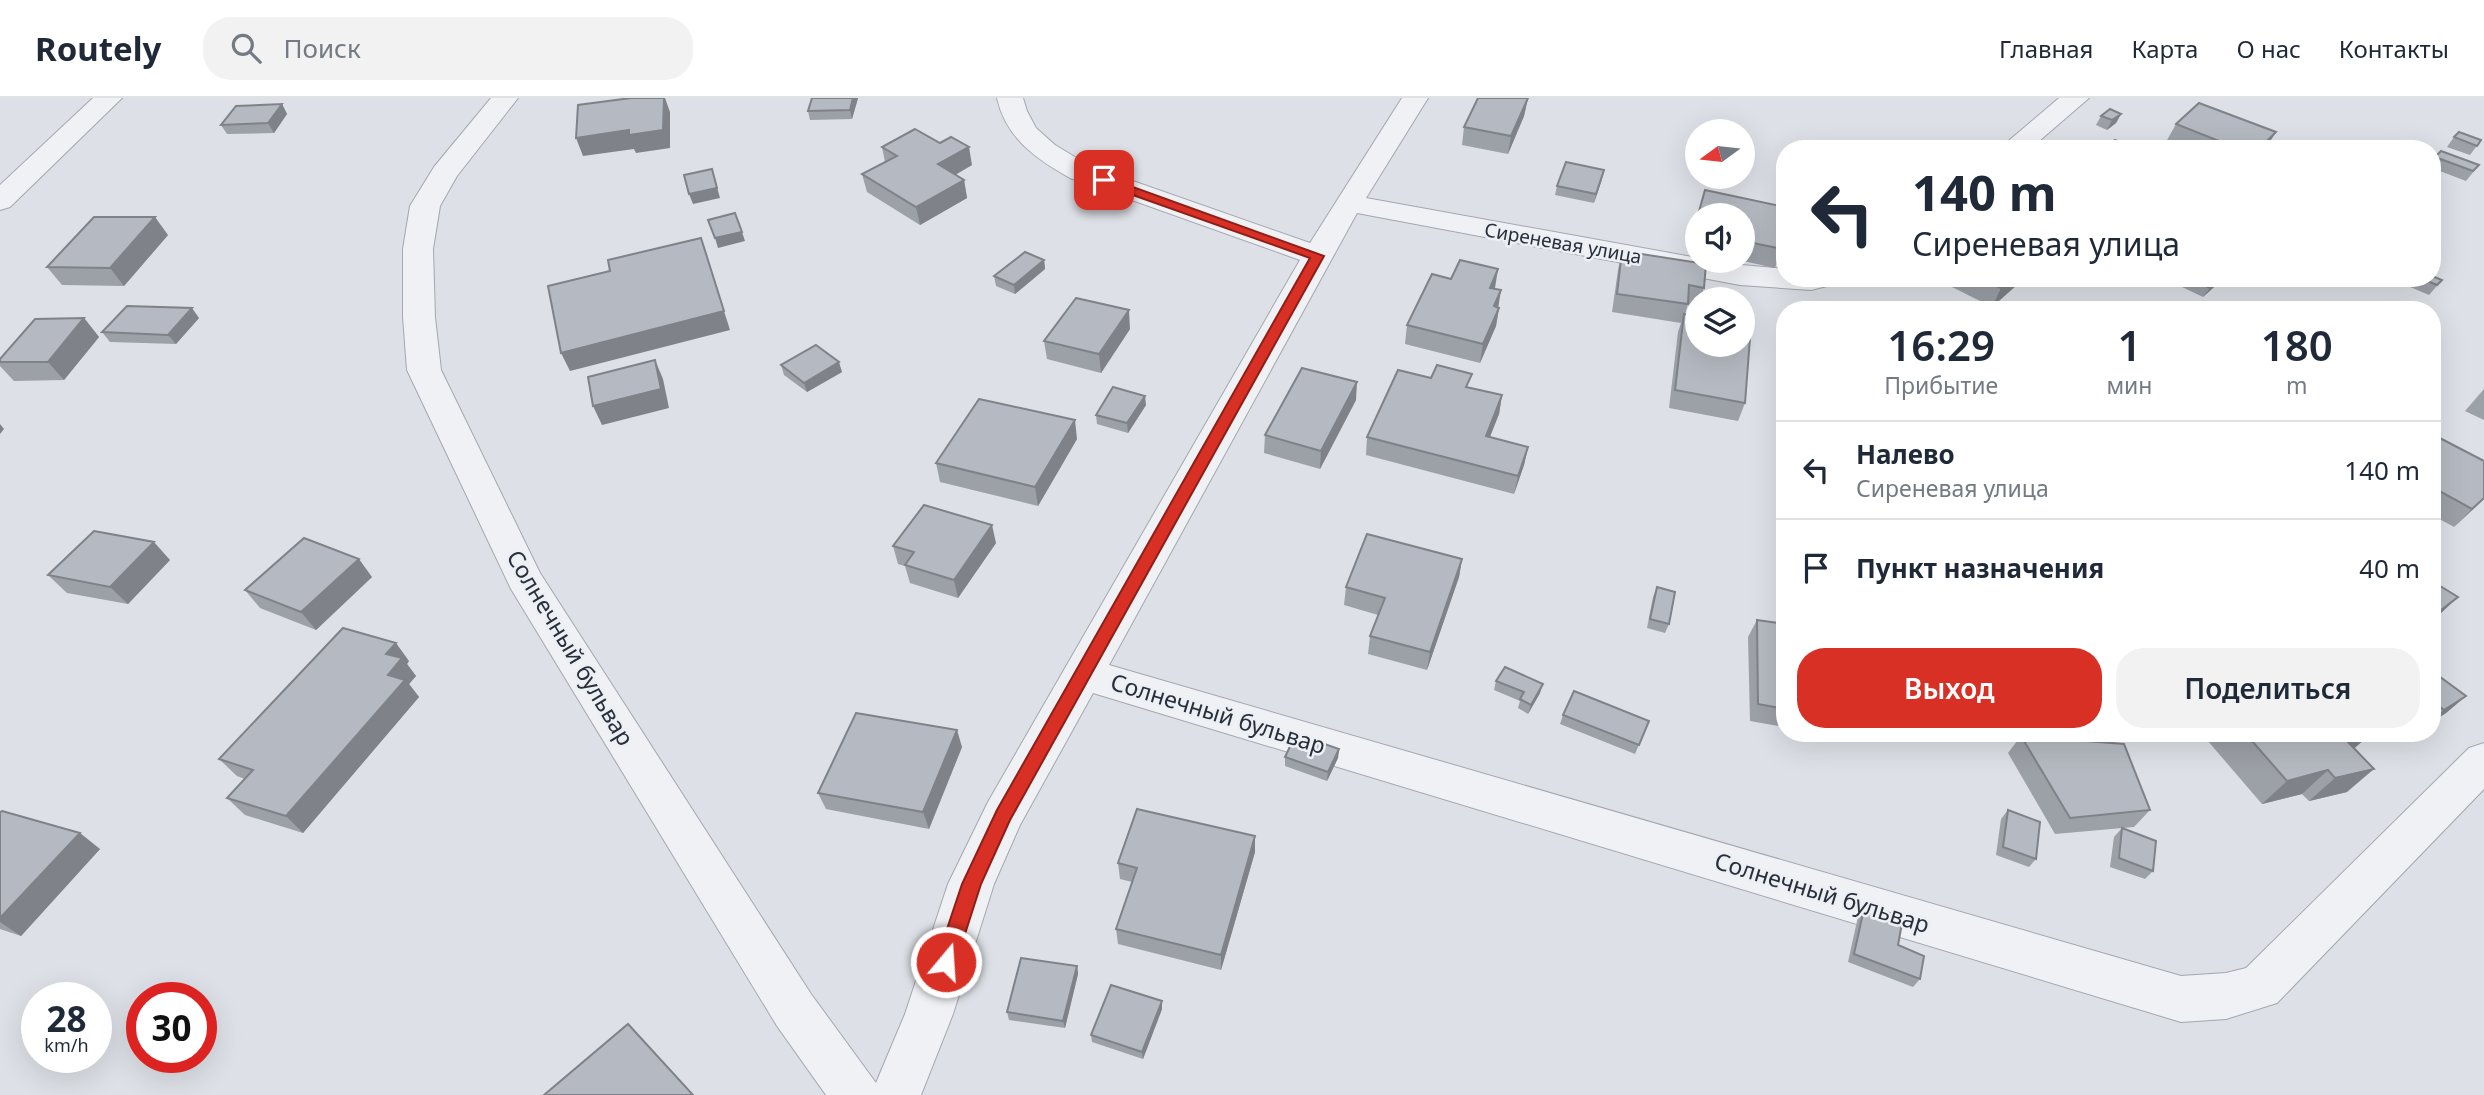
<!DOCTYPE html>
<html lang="ru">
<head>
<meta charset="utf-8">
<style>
  :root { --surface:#fff; --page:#f2f2f3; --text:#1f2937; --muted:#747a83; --line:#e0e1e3; --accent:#d93025 }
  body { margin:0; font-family:"Noto Sans",sans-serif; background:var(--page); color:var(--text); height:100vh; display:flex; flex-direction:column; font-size:26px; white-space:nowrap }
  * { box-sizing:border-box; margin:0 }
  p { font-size:23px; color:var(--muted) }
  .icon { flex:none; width:38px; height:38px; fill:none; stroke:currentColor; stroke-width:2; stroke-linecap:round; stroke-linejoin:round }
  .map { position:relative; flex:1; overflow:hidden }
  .panel { position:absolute; left:1776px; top:203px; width:665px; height:441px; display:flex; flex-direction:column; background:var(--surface); border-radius:28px; box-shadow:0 7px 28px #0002 }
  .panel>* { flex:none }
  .guide { position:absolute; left:1776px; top:42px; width:665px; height:147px; border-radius:28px; box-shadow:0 7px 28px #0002; background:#fff; color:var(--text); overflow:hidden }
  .needle { width:46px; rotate:255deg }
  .controls { position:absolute; left:1685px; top:21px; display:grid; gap:14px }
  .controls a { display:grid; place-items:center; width:70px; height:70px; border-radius:50%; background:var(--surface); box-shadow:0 7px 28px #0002; font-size:35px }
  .speed { position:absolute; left:21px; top:884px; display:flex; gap:14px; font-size:35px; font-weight:700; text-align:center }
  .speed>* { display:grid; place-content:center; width:91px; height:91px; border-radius:50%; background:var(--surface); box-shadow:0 7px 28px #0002; line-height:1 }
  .speed small { font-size:18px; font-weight:400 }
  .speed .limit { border:10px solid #d22; background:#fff; color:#111 }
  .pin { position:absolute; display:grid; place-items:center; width:60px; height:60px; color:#fff; margin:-30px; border-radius:14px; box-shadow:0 4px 10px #0006 }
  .me { position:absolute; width:77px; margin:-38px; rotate:18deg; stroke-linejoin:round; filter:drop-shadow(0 0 5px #0008) }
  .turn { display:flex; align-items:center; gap:24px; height:147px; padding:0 21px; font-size:32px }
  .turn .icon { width:91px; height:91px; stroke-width:2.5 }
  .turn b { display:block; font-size:49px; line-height:60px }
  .eta { display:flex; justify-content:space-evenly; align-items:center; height:119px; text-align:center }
  .eta b { font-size:42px; font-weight:600; line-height:49px }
  .button { display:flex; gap:14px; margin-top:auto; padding:14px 21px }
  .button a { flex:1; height:80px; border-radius:28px; background:var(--accent); color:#fff; font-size:28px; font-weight:600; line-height:80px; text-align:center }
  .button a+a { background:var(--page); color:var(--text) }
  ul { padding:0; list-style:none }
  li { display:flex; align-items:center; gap:21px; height:98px; padding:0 21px; border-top:2px solid var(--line) }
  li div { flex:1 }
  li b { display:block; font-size:26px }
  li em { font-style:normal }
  header { display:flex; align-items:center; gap:42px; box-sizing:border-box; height:98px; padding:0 35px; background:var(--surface); border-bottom:2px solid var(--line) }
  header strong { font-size:33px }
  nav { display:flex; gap:38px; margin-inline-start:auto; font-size:24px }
  .search { width:490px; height:63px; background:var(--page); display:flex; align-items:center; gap:18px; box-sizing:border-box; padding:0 24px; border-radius:28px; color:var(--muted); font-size:26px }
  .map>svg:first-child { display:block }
</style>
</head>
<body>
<header>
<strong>Routely</strong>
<div class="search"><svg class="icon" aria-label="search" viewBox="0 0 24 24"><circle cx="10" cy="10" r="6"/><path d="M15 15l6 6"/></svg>Поиск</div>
<nav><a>Главная</a><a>Карта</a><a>О нас</a><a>Контакты</a></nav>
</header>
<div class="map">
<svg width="2484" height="997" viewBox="0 0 2484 997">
  <rect width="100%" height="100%" fill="#dde0e6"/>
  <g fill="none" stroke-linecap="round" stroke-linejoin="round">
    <defs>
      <g id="street">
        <polygon points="93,0 122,0 10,109 0,112 0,87"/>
        <path d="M491 0H518L457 78 440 108 433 151 435 219 441 272 540 475 811 896 876 985 905 916 948 786 988 704 1300 162 1070 80C1036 61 1006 40 997 0H1023L1027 13 1036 30 1055 47 1090 68 1310 145 1402 0H1428L1366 100 1698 160V163L1785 171V180H1835L1831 187 1811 192 1740 187 1357 115 1109 567 2181 878 2226 875 2246 870 2469 650 2484 645V691L2277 905 2226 921 2181 924 1093 595 1020 727 994 786 953 916 921 997H826L777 928 511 491 407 272 403 219V151L410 108 434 69Z"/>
        <polygon points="2059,0 2089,0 2030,51 1999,51"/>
      </g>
    </defs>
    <use href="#street" stroke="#a3a7af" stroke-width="2"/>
    <use href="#street" fill="#eff1f4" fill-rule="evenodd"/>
  </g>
  <g fill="#9ca0a7">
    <polygon points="858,0 852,21 810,22 808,13"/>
    <polygon points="1528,0 1524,18 1508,56 1462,47 1464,29"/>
    <polygon points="282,6 287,16 274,35 227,36 221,27"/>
    <polygon points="2121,16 2116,25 2107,32 2096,27 2101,18"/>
    <polygon points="2176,26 2276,34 2265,51 2182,51 2166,44"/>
    <polygon points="2454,39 2481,42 2470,57 2447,49"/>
    <polygon points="882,49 972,67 955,77 964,82 967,100 920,127 867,94 862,76 885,64"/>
    <polygon points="2441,53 2479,67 2466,83 2432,70 2432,62"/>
    <polygon points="1602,81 1594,105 1555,97 1557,88"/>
    <polygon points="1743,117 1782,151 1775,170 1743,163"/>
    <polygon points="1698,118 1698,153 1688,151"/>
    <polygon points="168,137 124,188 62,187 47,169"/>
    <polygon points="1622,153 1704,190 1700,201 1698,201 1698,208 1688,206 1685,216 1745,305 1738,323 1669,310 1678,234 1681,225 1612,214 1618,172"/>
    <polygon points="1044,162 1045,171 1015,196 996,188 994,178"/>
    <polygon points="1934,180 2021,180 2018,186 1992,209"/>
    <polygon points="2163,180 2224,180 2203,199"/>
    <polygon points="2264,180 2293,180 2287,189"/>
    <polygon points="2389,180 2432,180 2442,182 2429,197"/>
    <polygon points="1494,191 1498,210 1499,210 1496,228 1480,265 1405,246 1407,227"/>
    <polygon points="84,220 99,239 64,282 14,283 0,268 0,261"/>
    <polygon points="199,220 176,246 110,244 102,234"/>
    <polygon points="1130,231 1101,275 1047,261 1044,243"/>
    <polygon points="781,267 842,274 807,294 784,277"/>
    <polygon points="1469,289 1502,297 1499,316 1489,339 1528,349 1524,367 1514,396 1366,357 1367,339"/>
    <polygon points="2484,291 2484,322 2465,313"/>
    <polygon points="1356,302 1320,371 1264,355 1265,337"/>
    <polygon points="1146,307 1128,335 1097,326 1096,317"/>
    <polygon points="2432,336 2484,363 2484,401 2454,429 2432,417"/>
    <polygon points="1077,341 1038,408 940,384 936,365"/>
    <polygon points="996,445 958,500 910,485 905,468 898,466 893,448"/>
    <polygon points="1462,461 1459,479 1427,572 1368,556 1370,538 1378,517 1344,507 1346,489"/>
    <polygon points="170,462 128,506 67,495 48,477"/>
    <polygon points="372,479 316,532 260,510 245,492"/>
    <polygon points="1657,489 1669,526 1665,535 1647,530 1653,499"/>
    <polygon points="1757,522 1785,526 1785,629 1750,623 1748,539"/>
    <polygon points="409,563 407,566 416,578 409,586 419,599 303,735 245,717 227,700 245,681 237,678 219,661"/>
    <polygon points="2432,573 2466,598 2446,615 2432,624"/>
    <polygon points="1496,583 1540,595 1528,616 1518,610 1520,603 1494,592"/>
    <polygon points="1563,617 1649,623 1635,656 1560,626"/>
    <polygon points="2201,635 2361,635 2366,640 2354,650 2347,694 2309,703 2302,696 2262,706"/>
    <polygon points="2372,635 2395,635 2382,643"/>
    <polygon points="2021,638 2150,712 2134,729 2055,736 2008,655"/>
    <polygon points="962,649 929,731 826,711 818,695"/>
    <polygon points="1339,651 1338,660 1327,683 1285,668 1285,659"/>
    <polygon points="2008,712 2036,761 2029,769 1996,757 2001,721"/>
    <polygon points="0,714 100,751 21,838 0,831"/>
    <polygon points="2122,730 2153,773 2145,781 2110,769 2114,739"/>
    <polygon points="1255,754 1221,872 1118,846 1116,831 1132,784 1120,781 1118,765"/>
    <polygon points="1865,806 1898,847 1920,881 1913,889 1848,864 1859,814"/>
    <polygon points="1077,868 1078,876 1065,930 1009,922 1007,914"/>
    <polygon points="1162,911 1143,961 1092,944 1091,937"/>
  </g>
  <g fill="#7f8288">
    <polygon points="664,0 665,0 670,14 670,50 636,55 634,51 583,58 576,40"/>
    <polygon points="853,0 858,0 852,21 850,12"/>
    <polygon points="1528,0 1524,18 1508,56 1511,38"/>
    <polygon points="282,6 287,16 274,35 268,25"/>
    <polygon points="2121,16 2116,25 2107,32 2112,22"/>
    <polygon points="2276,34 2265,51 2259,51"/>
    <polygon points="969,49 972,67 941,85 938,66"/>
    <polygon points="712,71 720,100 693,106 689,96"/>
    <polygon points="1604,72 1602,81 1594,105 1596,96"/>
    <polygon points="964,82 967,100 920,127 916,109"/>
    <polygon points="155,119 168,137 124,188 110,170"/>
    <polygon points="742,134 745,143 718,150 715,140"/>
    <polygon points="701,140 730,232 570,273 561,255"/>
    <polygon points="1044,162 1045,171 1015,196 1014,187"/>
    <polygon points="1498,171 1495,190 1486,208 1490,190"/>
    <polygon points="2013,180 2021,180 2018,186 1992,209 2001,190"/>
    <polygon points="2221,180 2224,180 2203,199 2210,190"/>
    <polygon points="1501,192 1498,211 1494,208"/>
    <polygon points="192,210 199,220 176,246 168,237"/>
    <polygon points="1499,210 1496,228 1480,265 1483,246"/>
    <polygon points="1129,212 1130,231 1101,275 1099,256"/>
    <polygon points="84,220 99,239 64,282 48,264"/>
    <polygon points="655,262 663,281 669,310 602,327 593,308"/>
    <polygon points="839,264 842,274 807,294 804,285"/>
    <polygon points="1357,284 1356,302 1320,371 1321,353"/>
    <polygon points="1502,297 1499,316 1483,357 1486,338"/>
    <polygon points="1145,298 1146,307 1128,335 1127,325"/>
    <polygon points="1075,322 1077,341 1038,408 1035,389"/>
    <polygon points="0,326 4,331 0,336"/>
    <polygon points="1528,349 1524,367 1514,396 1518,378"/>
    <polygon points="2484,400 2484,401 2454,429 2472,411"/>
    <polygon points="992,427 996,445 958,500 954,482"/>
    <polygon points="154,444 170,462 128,506 110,489"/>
    <polygon points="359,461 372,479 316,532 301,514"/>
    <polygon points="1462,461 1459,479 1427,572 1430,554"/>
    <polygon points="2458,499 2439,517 2432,522 2432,519"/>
    <polygon points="396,545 409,563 407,566 416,578 409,586 419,599 303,735 286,718 388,577 386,556"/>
    <polygon points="1543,586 1540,595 1528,616 1531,607"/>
    <polygon points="2466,598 2446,615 2432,624 2432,622 2444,612"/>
    <polygon points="957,632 962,649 929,731 923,714"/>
    <polygon points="2391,635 2395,635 2382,643"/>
    <polygon points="2366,640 2339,664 2348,644"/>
    <polygon points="1339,651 1338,660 1327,683 1328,674"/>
    <polygon points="2374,671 2347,694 2309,703 2335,680"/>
    <polygon points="2328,672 2302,696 2262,706 2287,683"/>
    <polygon points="80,735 100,751 21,838 0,824 0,820"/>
    <polygon points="1255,738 1255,754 1221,872 1221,857"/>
    <polygon points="1077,868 1078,876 1065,930 1063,923"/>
    <polygon points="1162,903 1162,911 1143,961 1142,954"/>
  </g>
  <g fill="#b5bac2" stroke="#7f8288" stroke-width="2">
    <polygon points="631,0 664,0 663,32 629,37 629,32 576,40 578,7"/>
    <polygon points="812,0 853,0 850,12 808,13"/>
    <polygon points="1478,0 1528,0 1511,38 1464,29"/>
    <polygon points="2199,5 2276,34 2259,51 2239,51 2176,26"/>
    <polygon points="282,6 268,25 221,27 236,8"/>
    <polygon points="2110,11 2121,16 2112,22 2101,18"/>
    <polygon points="915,31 940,45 951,39 969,49 938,66 964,82 916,109 862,76 897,58 882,49"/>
    <polygon points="2459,34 2481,42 2477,48 2454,39"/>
    <polygon points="2115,42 2136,51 2103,51"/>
    <polygon points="1832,48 1838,51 1827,51"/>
    <polygon points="2441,53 2479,67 2473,73 2435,59"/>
    <polygon points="1566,64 1604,72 1596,96 1557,88"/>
    <polygon points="712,71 717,90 689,96 684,77"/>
    <polygon points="1705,92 1785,109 1785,136 1782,151 1743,143 1743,117 1698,117"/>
    <polygon points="735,115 742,134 715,140 708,122"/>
    <polygon points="94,119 155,119 110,170 47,169"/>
    <polygon points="1698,120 1698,133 1694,133"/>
    <polygon points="701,140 724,213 561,255 548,188 610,173 608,162"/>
    <polygon points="1622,153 1706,166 1704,190 1689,187 1688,206 1617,196"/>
    <polygon points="1025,154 1044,162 1014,187 994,178"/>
    <polygon points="2432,159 2439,161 2432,169"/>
    <polygon points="1460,162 1498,171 1490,190 1501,192 1494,208 1499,210 1483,246 1407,227 1432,176 1451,181"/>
    <polygon points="2432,178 2442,182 2437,187 2420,180 2432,180"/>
    <polygon points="1980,180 2013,180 2001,190"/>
    <polygon points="2190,180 2221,180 2210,190"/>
    <polygon points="1076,200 1129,212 1099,256 1044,243"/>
    <polygon points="127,208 192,210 168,237 102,234"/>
    <polygon points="1684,216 1698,218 1698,247 1743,247 1743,226 1751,227 1745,305 1675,292"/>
    <polygon points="84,220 48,264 0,264 0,261 35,221"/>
    <polygon points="816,247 839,264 804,285 781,267"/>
    <polygon points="655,262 661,291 593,308 588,279"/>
    <polygon points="1437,267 1472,276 1466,289 1502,297 1486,338 1528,349 1518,378 1367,339 1398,272 1431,280"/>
    <polygon points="1302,270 1357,284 1321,353 1265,337"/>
    <polygon points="1113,289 1145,298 1127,325 1096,317"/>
    <polygon points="979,301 1075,322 1035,389 936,365"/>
    <polygon points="2432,336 2484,363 2484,400 2472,411 2432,389"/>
    <polygon points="924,407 992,427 954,482 905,467 914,454 893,448"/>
    <polygon points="94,433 154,444 110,489 48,477"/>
    <polygon points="1367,436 1462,461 1430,554 1370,538 1385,500 1346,489"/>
    <polygon points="304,440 359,461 301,514 245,492"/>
    <polygon points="2432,483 2458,499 2432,519"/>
    <polygon points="1657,489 1675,494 1669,526 1650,521"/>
    <polygon points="1757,522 1785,526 1785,611 1758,606"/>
    <polygon points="343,530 396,545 386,556 402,560 388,577 405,582 286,718 227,700 253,672 219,661"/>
    <polygon points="1505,569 1543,586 1531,607 1520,601 1524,594 1496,583"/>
    <polygon points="2432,573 2466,598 2444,612 2435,605 2432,607"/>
    <polygon points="1574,593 1649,623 1639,647 1563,617"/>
    <polygon points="856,615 957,632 923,714 818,695"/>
    <polygon points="2245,635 2361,635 2366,640 2348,644 2374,671 2335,680 2328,672 2287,683"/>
    <polygon points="1296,636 1339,651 1328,674 1285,659"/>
    <polygon points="2021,638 2124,646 2150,712 2070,720"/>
    <polygon points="1137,711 1255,738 1221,857 1116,831 1137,770 1118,765"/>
    <polygon points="2008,712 2040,724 2036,761 2003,749"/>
    <polygon points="2,713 80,735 0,820 0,714"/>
    <polygon points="2122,730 2156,743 2153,773 2119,760"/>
    <polygon points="1865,806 1903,820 1898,847 1924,858 1920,881 1854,856"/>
    <polygon points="1021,860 1077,868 1063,923 1007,914"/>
    <polygon points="1111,887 1162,903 1142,954 1091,937"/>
    <polygon points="628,926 693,997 544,997"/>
  </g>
  <polygon fill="#d93025" stroke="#8d1f18" stroke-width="2" points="1099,80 1108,80 1324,158 1010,722 981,786 956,864 953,871 946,873 939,871 936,864 962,786 997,712 1310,160 1099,85"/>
  <g text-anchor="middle" stroke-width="5" stroke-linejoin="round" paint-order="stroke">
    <g font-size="19" fill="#282f3b" stroke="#eceff4">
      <text transform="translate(1563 145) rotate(10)" y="7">Сиреневая улица</text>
    </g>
    <g font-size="23" fill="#282f3b" stroke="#eceff4">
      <text transform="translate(570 550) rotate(59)" y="8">Солнечный бульвар</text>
      <text transform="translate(1218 616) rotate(17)" y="8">Солнечный бульвар</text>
      <text transform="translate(1822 795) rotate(17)" y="8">Солнечный бульвар</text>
    </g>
  </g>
</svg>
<div class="controls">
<a><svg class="needle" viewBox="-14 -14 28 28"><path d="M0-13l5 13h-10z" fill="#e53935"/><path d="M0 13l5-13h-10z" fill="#747a83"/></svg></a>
<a><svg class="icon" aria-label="sound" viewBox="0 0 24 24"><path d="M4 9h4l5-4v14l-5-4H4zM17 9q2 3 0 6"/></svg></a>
<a><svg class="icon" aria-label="layers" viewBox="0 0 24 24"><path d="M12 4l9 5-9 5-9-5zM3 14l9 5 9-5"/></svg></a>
</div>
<div class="speed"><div>28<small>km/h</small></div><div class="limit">30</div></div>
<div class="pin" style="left:1104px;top:82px;background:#d93025"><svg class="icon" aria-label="arrive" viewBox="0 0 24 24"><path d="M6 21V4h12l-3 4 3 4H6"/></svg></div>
<svg class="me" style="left:946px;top:864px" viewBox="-20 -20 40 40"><circle r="17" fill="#d93025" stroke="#fff" stroke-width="3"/><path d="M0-11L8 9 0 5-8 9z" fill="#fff"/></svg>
<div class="guide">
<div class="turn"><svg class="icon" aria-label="left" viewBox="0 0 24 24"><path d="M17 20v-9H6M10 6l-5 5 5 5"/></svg><div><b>140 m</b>Сиреневая улица</div></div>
</div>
<section class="panel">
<div class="eta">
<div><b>16:29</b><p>Прибытие</p></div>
<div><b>1</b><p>мин</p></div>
<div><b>180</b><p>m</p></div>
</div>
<ul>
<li><svg class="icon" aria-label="left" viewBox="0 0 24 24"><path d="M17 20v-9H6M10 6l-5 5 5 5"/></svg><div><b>Налево</b><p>Сиреневая улица</p></div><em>140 m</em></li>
<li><svg class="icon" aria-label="arrive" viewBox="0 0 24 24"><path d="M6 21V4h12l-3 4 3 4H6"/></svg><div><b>Пункт назначения</b></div><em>40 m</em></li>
</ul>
<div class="button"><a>Выход</a><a>Поделиться</a></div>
</section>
</div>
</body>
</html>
